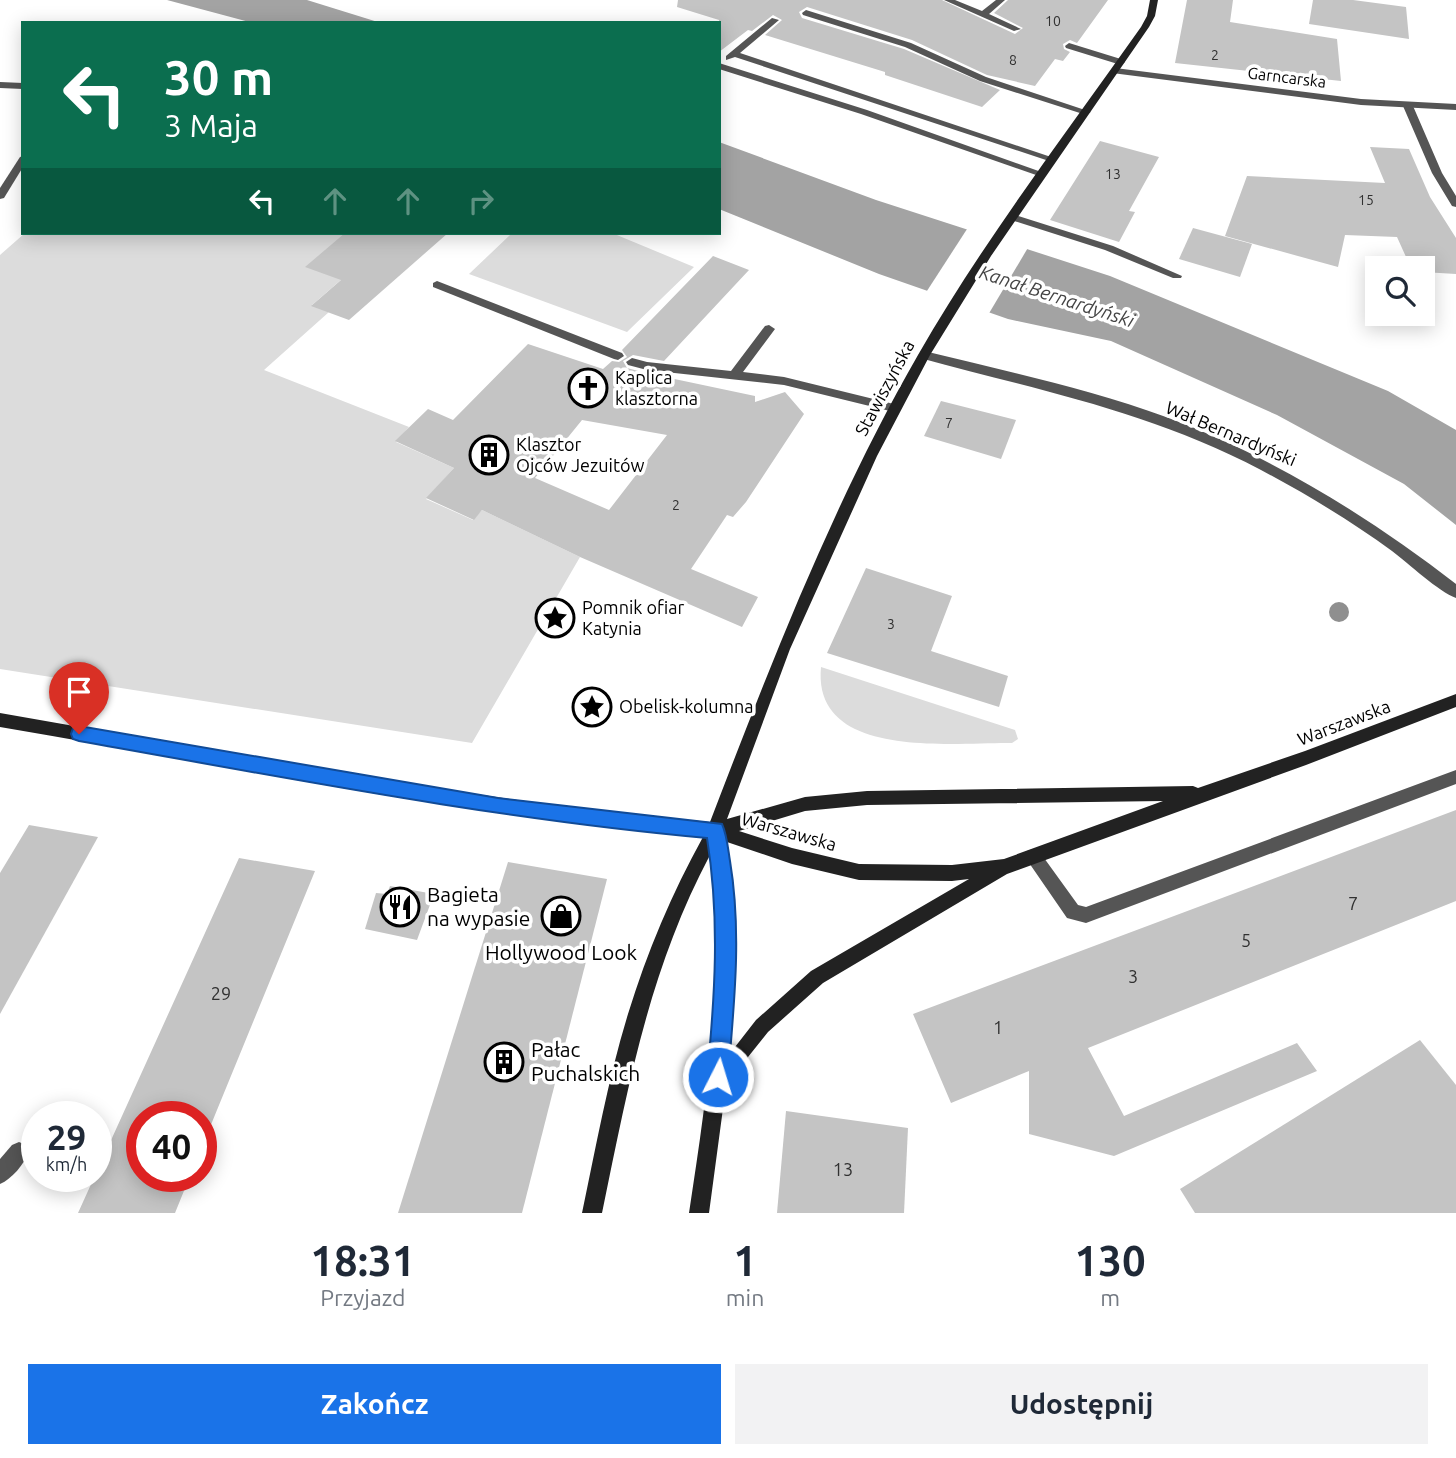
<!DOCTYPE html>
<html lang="pl">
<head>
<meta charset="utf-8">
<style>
  :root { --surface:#fff; --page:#f2f2f3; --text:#1f2937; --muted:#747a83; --accent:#1a73e8 }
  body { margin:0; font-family:Ubuntu,sans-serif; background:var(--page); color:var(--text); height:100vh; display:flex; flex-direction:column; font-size:26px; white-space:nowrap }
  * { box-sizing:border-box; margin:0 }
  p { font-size:23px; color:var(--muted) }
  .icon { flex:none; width:38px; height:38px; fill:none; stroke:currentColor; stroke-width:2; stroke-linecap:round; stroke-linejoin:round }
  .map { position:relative; height:1213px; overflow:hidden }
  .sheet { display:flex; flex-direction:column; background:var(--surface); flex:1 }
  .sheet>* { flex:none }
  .guide { position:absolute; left:21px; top:21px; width:700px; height:214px; border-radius:0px; box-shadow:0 4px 18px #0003; background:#0b6e4f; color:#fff; overflow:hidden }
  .buttons { position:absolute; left:1365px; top:256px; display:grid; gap:14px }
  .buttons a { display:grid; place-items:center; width:70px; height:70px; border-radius:0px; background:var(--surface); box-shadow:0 4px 18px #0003; font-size:35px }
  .speed { position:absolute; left:21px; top:1101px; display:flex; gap:14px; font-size:35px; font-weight:700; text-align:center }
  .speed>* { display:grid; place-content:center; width:91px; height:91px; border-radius:50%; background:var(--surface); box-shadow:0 4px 18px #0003; line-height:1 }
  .speed small { font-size:18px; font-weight:400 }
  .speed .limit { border:10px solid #d22; background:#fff; color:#111 }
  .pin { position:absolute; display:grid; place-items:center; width:60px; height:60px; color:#fff; margin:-72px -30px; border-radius:50% 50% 50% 0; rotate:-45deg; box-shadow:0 0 7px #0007 }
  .pin .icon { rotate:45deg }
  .me { position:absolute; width:77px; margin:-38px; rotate:5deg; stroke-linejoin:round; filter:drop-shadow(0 0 5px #0008) }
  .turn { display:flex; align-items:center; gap:24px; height:147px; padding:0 28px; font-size:32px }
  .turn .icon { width:91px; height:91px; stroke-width:2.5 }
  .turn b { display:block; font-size:49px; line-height:60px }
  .lanes { display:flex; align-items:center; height:66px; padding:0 28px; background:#0003; justify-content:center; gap:35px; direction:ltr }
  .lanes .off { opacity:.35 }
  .eta { display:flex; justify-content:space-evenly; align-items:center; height:119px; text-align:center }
  .eta b { font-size:42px; font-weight:700; line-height:49px }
  .button { display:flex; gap:14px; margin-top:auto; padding:14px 28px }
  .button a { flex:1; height:80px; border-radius:0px; background:var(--accent); color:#fff; font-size:28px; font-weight:700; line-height:80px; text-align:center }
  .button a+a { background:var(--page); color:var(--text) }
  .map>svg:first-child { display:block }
</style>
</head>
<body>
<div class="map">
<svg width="1456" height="1213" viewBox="0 0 1456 1213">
  <rect width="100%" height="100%" fill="#fff"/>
  <g fill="#dcdcdc">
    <polygon points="25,233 395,233 312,305 329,312 264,370 409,427 396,442 454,468 426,499 473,520 482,510 580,557 472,743 0,669 0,255"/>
    <polygon points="504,233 612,233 694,267 627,332 469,274 510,235"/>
    <path d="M821 667 1015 730 1018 739 1012 743C954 742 812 761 821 667Z"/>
  </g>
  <g fill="#a3a3a3">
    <polygon points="167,0 307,0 381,23 253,23"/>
    <polygon points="719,142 876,200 1110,276 1388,391 1456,430 1456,525 1404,484 1277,415 1111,341 1008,319 879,274 719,209"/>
  </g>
  <polygon fill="#fff" points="969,226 1029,246 988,315 925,294"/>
  <g fill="#c4c4c4" fill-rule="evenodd">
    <polygon points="678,0 942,0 1015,34 1023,28 994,13 1008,0 1108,0 1077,43 1070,40 1063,44 1064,49 1070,52 1063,61 1055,59 1035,86 987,75 912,40 807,7 799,12 802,18 904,49 1000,90 982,107 885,75 885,72 765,35 782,20 773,15 752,31 748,30 719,52 719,20 677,7"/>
    <polygon points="1187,0 1233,0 1230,22 1337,39 1341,81 1175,63"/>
    <polygon points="1313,0 1353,0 1406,7 1409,39 1309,24"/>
    <polygon points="1100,141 1159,157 1129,211 1135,212 1119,242 1050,220"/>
    <polygon points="1370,147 1409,149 1430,197 1456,238 1456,274 1423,272 1423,268 1411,268 1397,237 1345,235 1338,267 1225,236 1247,176 1385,183"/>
    <polygon points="1193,228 1252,244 1240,277 1179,259"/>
    <polygon points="345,233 448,233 349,320 311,306 341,280 305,267"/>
    <path d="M713 256 749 270 664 361 633 355 623 361 627 368 646 373 755 396V402L785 392 804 414 746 502 733 517 727 515 691 569 758 597 742 627 580 557 482 510 474 520 426 498 454 468 395 441 428 409 453 420 528 344 603 369 612 361 619 362 627 357 622 350ZM582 420 667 435 609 510 535 478Z"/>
    <polygon points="941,401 1016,420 1001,459 924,436"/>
    <polygon points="866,568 952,596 931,651 1008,676 999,707 827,653"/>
    <polygon points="1456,810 1456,901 1088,1048 1124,1116 1297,1043 1317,1071 1114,1156 1029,1134 1029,1071 951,1103 913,1014"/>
    <polygon points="29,825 98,837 0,1014 0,873"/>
    <polygon points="239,858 315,871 201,1149 201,1116 142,1116 142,1176 190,1176 175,1213 78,1213"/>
    <polygon points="508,862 607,879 522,1213 398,1213"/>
    <polygon points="390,886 434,894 417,940 365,929 376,893 387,894"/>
    <polygon points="1420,1040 1456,1085 1456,1213 1195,1213 1180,1189"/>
    <polygon points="786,1111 908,1128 904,1213 777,1213"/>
  </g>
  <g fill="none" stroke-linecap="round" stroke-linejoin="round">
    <g fill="#555" fill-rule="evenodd">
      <polygon points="944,0 955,0 982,11 996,0 1005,0 989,14 1021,29 1014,31"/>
      <polygon points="806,10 911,43 986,77 1091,112 1083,114 980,81 905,47 803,15 802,13"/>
      <polygon points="772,18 779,20 740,53 1057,159 1049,161 735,57 726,60 726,56"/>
      <polygon points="1069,43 1124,60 1125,62 1121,65 1066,48 1065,46"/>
      <polygon points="719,63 867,110 1047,174 1039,176 861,114 719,69"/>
      <polygon points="1408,103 1413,106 1442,173 1456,196 1456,207 1452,206 1432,173 1403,106"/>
      <polygon points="1012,214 1113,246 1182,276 1181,278 1173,278 1105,250 1008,219 1007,217"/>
      <polygon points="437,281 622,353 624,356 618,360 614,359 433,287 433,283"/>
      <polygon points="769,325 775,329 743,372 784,377 894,404 900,408 898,411 894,412 784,385 647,370 628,365 626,362 632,358 647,362 731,371 765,326"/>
      <path d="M924 351C1005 371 1087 388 1166 417 1271 456 1368 516 1456 584V598C1439 592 1408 563 1392 551 1351 521 1306 494 1261 470 1148 411 1041 391 920 358V352Z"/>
      <polygon points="1456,770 1456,784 1086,923 1067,918 1025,857 1027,851 1033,849 1039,851 1078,905 1086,907"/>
      <path d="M19 1142 26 1145 29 1152C24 1164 12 1179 0 1184V1159L12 1145Z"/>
    </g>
    <g fill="#555" fill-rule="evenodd">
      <polygon points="1115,68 1361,99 1456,104 1456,110 1361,105 1112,73 1112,69"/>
      <polygon points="0,82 23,83 23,89 0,88"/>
      <polygon points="23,156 23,167 4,198 0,199 0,188 20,157"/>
    </g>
    <path fill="#222" fill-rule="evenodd" d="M1150 0H1158L1155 16 1149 27 991 256 930 355 877 456 790 649 727 819 805 797 867 791 1193 786 1198 788 1305 751 1456 694V707L1306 765 1007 874 823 983 768 1032 744 1062 727 1100 724 1101 709 1213H689C707 1095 725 975 710 855 649 970 628 1087 602 1213H582C596 1147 608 1079 628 1014 647 952 672 893 703 837 467 815 234 767 0 727V713C236 754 471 801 710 822 771 663 833 503 918 355 984 240 1065 135 1141 27L1147 16ZM1163 801 1004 859 952 865 859 864 792 848 739 831 805 811 867 805ZM724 841 792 864 859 880 952 881 969 879 811 971 756 1020 728 1056C734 984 734 913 724 841Z"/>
  </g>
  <circle fill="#8f8f8f" cx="1339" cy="612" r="10"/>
  <path fill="#1a73e8" stroke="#114b97" stroke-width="2" d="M79 726 498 798 722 824C727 835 728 849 730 861 742 933 734 1005 728 1077L725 1084 718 1087 710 1084 707 1077C715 996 720 919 707 838 496 819 288 778 79 741L73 739 71 734 73 728Z"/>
  <defs>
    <symbol id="church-ring" viewBox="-11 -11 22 22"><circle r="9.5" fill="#fff" stroke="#000" stroke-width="1.5"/><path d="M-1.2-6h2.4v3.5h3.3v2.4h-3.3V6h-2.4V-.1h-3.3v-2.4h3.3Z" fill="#000"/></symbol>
    <symbol id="building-ring" viewBox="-11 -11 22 22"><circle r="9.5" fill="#fff" stroke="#000" stroke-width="1.5"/><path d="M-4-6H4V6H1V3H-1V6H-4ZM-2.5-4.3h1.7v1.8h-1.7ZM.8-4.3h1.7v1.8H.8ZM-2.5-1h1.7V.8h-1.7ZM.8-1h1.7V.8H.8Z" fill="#000"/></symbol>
    <symbol id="sight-ring" viewBox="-11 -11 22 22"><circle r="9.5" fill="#fff" stroke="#000" stroke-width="1.5"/><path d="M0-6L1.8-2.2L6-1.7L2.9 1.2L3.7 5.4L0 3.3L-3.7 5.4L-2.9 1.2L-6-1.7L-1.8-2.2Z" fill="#000"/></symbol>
    <symbol id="restaurant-ring" viewBox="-11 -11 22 22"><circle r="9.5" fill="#fff" stroke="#000" stroke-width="1.5"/><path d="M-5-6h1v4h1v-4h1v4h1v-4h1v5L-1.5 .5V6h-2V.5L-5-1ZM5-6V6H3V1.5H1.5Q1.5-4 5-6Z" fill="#000"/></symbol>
    <symbol id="shop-ring" viewBox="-11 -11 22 22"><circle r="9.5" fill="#fff" stroke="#000" stroke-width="1.5"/><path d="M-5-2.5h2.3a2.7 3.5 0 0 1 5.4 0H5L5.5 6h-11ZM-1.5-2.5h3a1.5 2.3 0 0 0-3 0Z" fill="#000"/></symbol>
  </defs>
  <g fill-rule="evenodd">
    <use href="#church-ring" x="566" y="366" width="44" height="44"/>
    <use href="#building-ring" x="467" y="433" width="44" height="44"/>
    <use href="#sight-ring" x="533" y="596" width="44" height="44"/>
    <use href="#sight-ring" x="570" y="685" width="44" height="44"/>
    <use href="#restaurant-ring" x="378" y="885" width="44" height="44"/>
    <use href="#shop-ring" x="539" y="894" width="44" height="44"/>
    <use href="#building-ring" x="482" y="1040" width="44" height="44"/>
  </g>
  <g text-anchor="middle" stroke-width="7" stroke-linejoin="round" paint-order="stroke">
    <g font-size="14" fill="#313131">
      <text x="1053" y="26">10</text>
      <text x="1215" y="60">2</text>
      <text x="1013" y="65">8</text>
      <text x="1113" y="179">13</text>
      <text x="1366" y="205">15</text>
      <text x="949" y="428">7</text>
      <text x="676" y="510">2</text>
      <text x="891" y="629">3</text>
    </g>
    <g font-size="16" fill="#000" stroke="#fff">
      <text transform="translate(1287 77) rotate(7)" y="6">Garncarska</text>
    </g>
    <g font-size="18" fill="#000" stroke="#fff" text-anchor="start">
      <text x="615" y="384">Kaplica<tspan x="615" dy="21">klasztorna</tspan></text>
      <text x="516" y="451">Klasztor<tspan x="516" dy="21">Ojców Jezuitów</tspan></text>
      <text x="582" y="614">Pomnik ofiar<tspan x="582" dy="21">Katynia</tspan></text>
      <text x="619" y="713">Obelisk-kolumna</text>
    </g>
    <g font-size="18" fill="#000" stroke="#fff">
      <text transform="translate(885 388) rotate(-62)" y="6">Stawiszyńska</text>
      <text transform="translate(1231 434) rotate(23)" y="6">Wał Bernardyński</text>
      <text transform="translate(1344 723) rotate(-21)" y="6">Warszawska</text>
      <text transform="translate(789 832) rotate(16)" y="6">Warszawska</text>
    </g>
    <g font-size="18" fill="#313131">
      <text x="1353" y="910">7</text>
      <text x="1246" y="947">5</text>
      <text x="1133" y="983">3</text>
      <text x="221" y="1000">29</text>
      <text x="998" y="1034">1</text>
      <text x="843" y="1176">13</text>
    </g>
    <g font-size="19" font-style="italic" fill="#444" stroke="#fff">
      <text transform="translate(1057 296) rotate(18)" y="7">Kanał Bernardyński</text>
    </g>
    <g font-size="21" fill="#000" stroke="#fff" text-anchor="start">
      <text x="427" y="902">Bagieta<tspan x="427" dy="24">na wypasie</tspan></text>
      <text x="561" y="960" text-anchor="middle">Hollywood Look</text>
      <text x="531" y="1057">Pałac<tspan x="531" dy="24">Puchalskich</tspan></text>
    </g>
  </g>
</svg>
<div class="buttons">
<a><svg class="icon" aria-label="search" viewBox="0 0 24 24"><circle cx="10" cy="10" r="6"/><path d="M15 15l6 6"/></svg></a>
</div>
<div class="speed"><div>29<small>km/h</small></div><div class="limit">40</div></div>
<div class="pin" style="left:79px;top:734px;background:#d93025"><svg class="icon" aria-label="arrive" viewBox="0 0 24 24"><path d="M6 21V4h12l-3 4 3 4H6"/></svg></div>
<svg class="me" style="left:718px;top:1077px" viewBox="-20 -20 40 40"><circle r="17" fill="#1a73e8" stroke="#fff" stroke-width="3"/><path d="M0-11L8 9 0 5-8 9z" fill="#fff"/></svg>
<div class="guide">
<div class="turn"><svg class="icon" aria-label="left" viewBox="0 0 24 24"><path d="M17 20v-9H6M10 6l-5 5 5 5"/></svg><div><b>30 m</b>3 Maja</div></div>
<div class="lanes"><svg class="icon" aria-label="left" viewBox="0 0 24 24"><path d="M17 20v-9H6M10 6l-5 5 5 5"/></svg><svg class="icon off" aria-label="ahead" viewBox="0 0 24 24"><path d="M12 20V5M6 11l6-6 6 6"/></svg><svg class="icon off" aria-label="ahead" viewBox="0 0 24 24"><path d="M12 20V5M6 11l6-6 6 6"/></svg><svg class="icon off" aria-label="right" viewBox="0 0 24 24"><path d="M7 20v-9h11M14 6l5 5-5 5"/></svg></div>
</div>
</div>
<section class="sheet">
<div class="eta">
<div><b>18:31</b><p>Przyjazd</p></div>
<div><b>1</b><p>min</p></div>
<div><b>130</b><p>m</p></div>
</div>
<div class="button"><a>Zakończ</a><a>Udostępnij</a></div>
</section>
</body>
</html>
